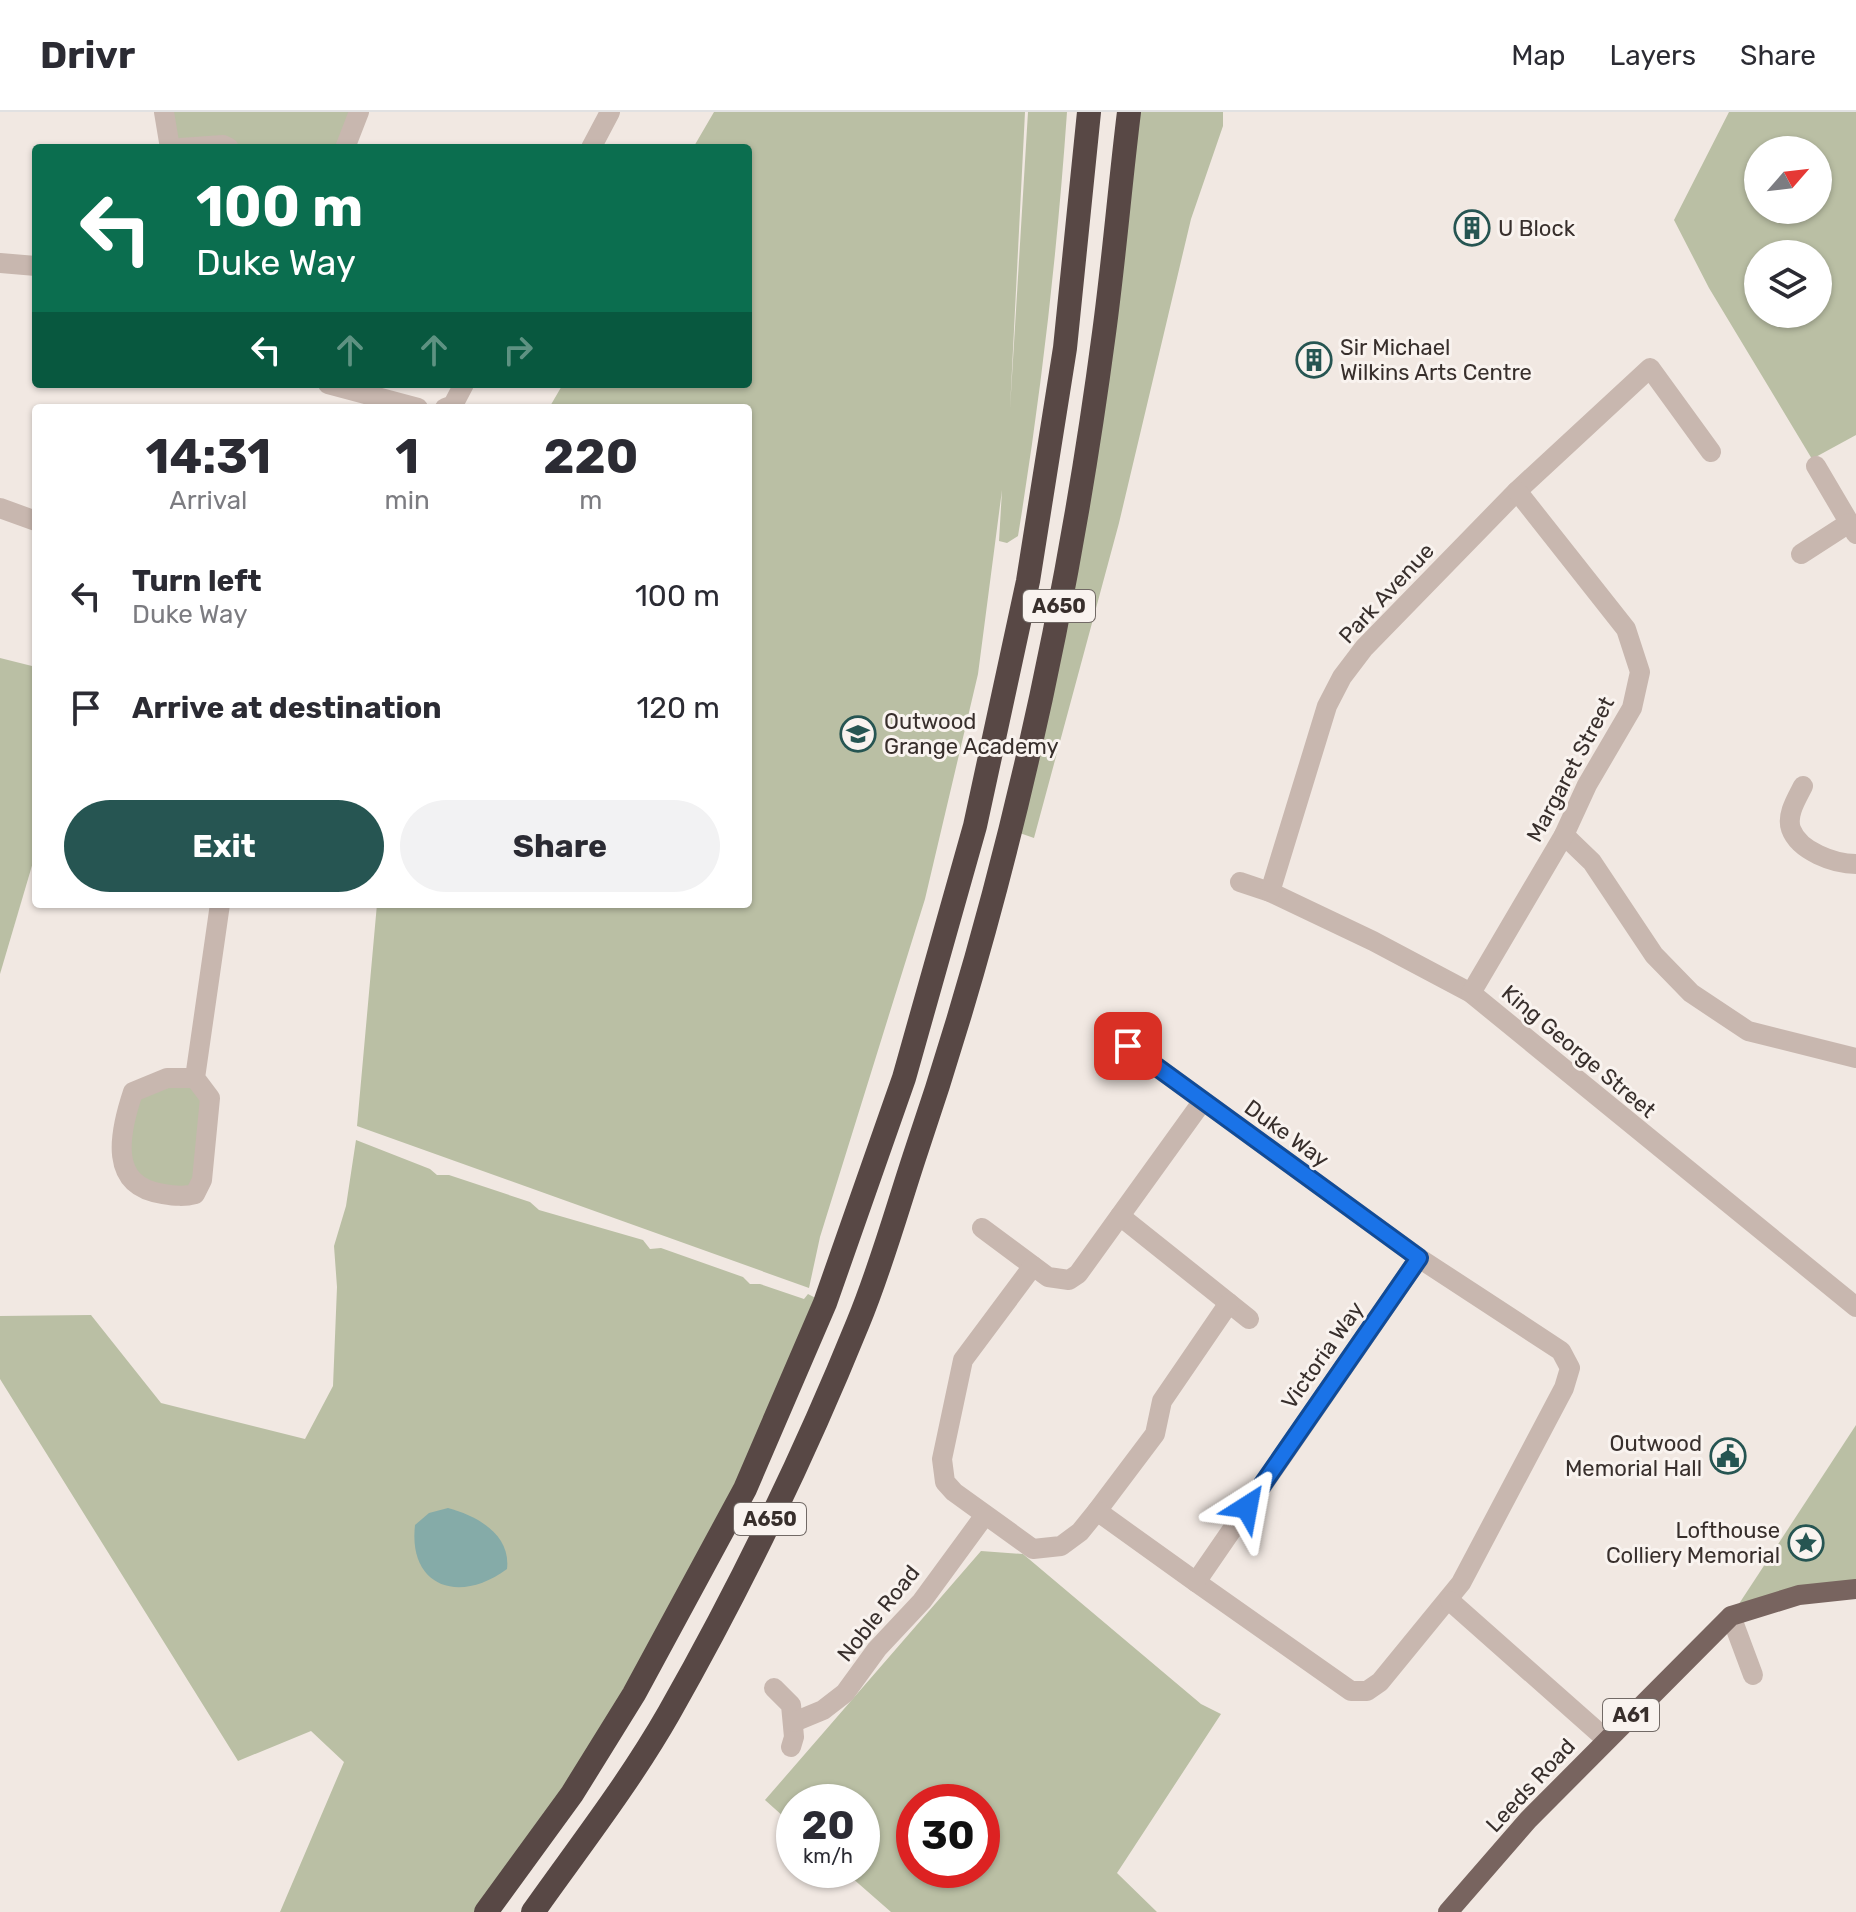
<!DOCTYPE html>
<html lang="en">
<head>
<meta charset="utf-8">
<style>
  :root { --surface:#fff; --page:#f2f2f3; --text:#2b2b33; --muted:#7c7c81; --line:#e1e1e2; --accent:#265552 }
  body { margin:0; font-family:Rubik,sans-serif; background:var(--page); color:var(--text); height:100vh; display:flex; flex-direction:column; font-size:30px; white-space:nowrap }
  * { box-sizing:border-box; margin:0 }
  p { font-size:26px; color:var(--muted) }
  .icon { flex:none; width:44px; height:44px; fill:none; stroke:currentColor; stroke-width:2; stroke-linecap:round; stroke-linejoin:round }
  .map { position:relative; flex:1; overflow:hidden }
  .panel { position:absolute; left:32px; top:292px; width:720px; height:504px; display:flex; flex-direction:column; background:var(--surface); border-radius:8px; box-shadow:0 2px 6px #0004 }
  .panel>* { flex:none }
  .top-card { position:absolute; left:32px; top:32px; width:720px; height:244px; border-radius:8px; box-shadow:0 2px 6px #0004; background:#0b6e4f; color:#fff; overflow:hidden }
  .needle { width:52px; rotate:62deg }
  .controls { position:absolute; left:1744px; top:24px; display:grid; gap:16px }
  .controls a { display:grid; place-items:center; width:88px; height:88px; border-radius:50%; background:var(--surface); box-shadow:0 2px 6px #0004; font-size:40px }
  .speed { position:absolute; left:776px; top:1672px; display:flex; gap:16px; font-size:40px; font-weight:700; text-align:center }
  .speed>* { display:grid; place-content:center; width:104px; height:104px; border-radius:50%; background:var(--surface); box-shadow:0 2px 6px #0004; line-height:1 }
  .speed small { font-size:20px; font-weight:400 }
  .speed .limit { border:12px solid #d22; background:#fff; color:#111 }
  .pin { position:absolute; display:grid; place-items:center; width:68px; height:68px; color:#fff; margin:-34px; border-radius:16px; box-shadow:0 4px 12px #0006 }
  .me { position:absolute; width:88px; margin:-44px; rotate:34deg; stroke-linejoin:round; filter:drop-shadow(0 0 6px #0008) }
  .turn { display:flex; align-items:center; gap:28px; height:168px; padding:0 32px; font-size:36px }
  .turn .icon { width:104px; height:104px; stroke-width:2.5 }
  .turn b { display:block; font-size:56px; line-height:68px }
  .lanes { display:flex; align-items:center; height:76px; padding:0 32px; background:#0003; justify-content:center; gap:40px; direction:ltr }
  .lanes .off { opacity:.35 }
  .eta { display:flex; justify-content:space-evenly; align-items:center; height:136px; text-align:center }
  .eta b { font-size:48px; font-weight:700; line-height:56px }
  .action { display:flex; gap:16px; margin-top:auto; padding:16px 32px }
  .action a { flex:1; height:92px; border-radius:48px; background:var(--accent); color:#fff; font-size:32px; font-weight:700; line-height:92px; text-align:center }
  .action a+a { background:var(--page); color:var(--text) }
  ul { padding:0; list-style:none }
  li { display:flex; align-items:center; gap:24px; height:112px; padding:0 32px }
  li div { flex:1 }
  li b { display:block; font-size:30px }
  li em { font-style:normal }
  header { display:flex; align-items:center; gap:48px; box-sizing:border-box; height:112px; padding:0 40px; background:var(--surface); border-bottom:2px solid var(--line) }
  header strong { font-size:38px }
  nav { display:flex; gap:44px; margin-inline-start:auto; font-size:28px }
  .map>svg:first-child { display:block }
</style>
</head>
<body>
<header>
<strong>Drivr</strong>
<nav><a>Map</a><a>Layers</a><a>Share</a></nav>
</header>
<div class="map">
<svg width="1856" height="1800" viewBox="0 0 1856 1800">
  <rect width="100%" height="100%" fill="#f1e8e2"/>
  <g fill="#babfa4" fill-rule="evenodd">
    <polygon points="164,0 359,0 345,36 180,36"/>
    <path d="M714 0H1025L1010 297 1028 0H1067C1057 143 1041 283 1018 424L1007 431 999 429 1002 378 978 562 925 787 820 1125 809 1176 357 1014 377 792H748V296H549L563 272H748V36H693Z"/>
    <polygon points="1129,0 1223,0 1223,14 1191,107 1119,411 1034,726 1011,718 1063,472"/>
    <path d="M1729 0H1856V323L1812 347 1709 176 1674 108ZM1758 38H1818V98H1758ZM1758 142H1818V202H1758Z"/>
    <polygon points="0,546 36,555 36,740 0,862"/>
    <polygon points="195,966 210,986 195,1082 128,1067 133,980"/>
    <polygon points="356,1028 430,1057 437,1063 449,1063 530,1090 539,1098 643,1128 650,1137 661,1136 743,1165 750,1172 760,1172 804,1187 808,1182 825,1191 693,1479 486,1800 280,1800 344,1650 311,1619 238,1649 0,1267 0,1204 91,1203 161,1291 305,1327 333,1274 337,1175 334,1134 346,1094"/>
    <polygon points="1856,1313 1856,1477 1731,1504"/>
    <path d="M981 1439 1023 1442 1201 1592 1221 1602 1117 1761 1157 1800H891L843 1758H862V1690H794V1714L765 1688ZM914 1690H982V1758H914Z"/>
  </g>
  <path fill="#85aba8" d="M448 1396C478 1404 511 1423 507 1457 460 1492 408 1476 415 1413L429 1401Z"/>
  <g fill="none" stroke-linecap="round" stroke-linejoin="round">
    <g stroke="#c8b7af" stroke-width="20">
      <polyline points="164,0 170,36"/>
      <polyline points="180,36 223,33 229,36"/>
      <polyline points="345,36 359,0"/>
      <polyline points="591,36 610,0"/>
      <polyline points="0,151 36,154"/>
      <polyline points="328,272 418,296"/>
      <polyline points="445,296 453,293 464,272"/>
      <polyline points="1816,354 1856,422"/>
      <polyline points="0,396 36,409"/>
      <polyline points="1801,442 1849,411"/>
      <path d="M1803 674C1797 686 1786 703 1791 717 1799 739 1834 752 1856 752"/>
      <polyline points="1564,723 1592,750 1654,843 1691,881 1748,919 1856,946"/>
      <polyline points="1240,770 1270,780 1373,829 1471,881 1856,1195"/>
      <polyline points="1270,780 1327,594 1342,565 1364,536 1517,379 1650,256 1711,340"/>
      <polyline points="1471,881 1564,723 1587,673 1632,596 1640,560 1626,517 1517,379"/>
      <polyline points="1128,934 1419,1146"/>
      <path d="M195 966H167L133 980C119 1022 108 1074 163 1082 175 1084 184 1085 195 1082L202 1068 210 986 195 966 220 792"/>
      <polyline points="1120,1104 1249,1207"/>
      <polyline points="982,1116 1048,1165 1069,1168 1078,1162 1202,990"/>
      <polygon points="1419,1146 1561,1239 1570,1256 1564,1276 1461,1471 1380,1570 1367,1579 1351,1579 1196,1470"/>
      <polyline points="1033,1154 963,1248 942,1347 945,1370 954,1380 1033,1437 1061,1434 1080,1420 1097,1399 1155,1322 1162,1289 1229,1191"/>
      <polyline points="1097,1399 1196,1470"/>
      <polyline points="1450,1489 1607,1628"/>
      <polyline points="1731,1504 1753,1563"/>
      <polyline points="774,1576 791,1593 794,1625 791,1635"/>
      <polyline points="794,1610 823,1598 845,1581 877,1537 922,1489 985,1403"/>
    </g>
    <polyline stroke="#78645f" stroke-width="20" points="1448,1800 1528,1708 1731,1504 1799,1483 1856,1477"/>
    <g stroke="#584845" stroke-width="24">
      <polyline points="486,1800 572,1682 634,1582 745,1377 825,1191 904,966 975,714 1028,469 1065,236 1089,0"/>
      <path d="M533 1800C579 1735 629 1671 669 1601 740 1476 804 1344 858 1211 880 1158 896 1101 914 1046 1005 779 1067 501 1104 221 1114 147 1120 73 1129 0"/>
    </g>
  </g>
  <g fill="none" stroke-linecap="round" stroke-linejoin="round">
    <defs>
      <polyline id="route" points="1128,934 1419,1146 1247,1395"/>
    </defs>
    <use href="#route" stroke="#114b97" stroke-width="20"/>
    <use href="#route" stroke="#1a73e8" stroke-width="14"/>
  </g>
  <defs>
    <symbol id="building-ring" viewBox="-11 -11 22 22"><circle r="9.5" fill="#f9f3ef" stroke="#265552" stroke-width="1.5"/><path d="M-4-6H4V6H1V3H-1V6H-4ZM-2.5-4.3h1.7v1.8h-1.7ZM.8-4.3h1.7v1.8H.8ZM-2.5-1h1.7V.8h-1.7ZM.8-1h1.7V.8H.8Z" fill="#265552"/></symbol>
    <symbol id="school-ring" viewBox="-11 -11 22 22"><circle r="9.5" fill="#f9f3ef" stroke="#265552" stroke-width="1.5"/><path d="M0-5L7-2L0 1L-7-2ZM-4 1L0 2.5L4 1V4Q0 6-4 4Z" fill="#265552"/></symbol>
    <symbol id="civic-ring" viewBox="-11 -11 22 22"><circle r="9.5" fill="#f9f3ef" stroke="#265552" stroke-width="1.5"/><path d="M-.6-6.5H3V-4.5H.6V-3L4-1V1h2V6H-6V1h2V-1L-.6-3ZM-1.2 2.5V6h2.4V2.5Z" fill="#265552"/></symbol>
    <symbol id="sight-ring" viewBox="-11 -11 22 22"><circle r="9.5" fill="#f9f3ef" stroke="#265552" stroke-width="1.5"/><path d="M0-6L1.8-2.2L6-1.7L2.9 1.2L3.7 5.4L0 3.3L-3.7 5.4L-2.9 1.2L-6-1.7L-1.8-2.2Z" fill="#265552"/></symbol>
  </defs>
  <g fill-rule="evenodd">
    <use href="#building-ring" x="1452" y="96" width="40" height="40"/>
    <use href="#building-ring" x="1294" y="228" width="40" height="40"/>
    <use href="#school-ring" x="838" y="602" width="40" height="40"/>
    <use href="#civic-ring" x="1708" y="1324" width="40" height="40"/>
    <use href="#sight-ring" x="1786" y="1411" width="40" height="40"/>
  </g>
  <g text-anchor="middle" stroke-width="6" stroke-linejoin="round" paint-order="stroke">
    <g fill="#f9f3ef" stroke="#726a66" stroke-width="2">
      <rect x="1023" y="478" width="72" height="32" rx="6"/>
      <rect x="734" y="1391" width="72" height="32" rx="6"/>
      <rect x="1603" y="1587" width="56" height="32" rx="6"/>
    </g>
    <g font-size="20" font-weight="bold" fill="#382f2c">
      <text x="1059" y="501">A650</text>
      <text x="770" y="1414">A650</text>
      <text x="1631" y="1610">A61</text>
    </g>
    <g font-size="22" fill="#382f2c" stroke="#f9f3ef" text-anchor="start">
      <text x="1498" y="124">U Block</text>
      <text x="1340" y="243">Sir Michael<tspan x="1340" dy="25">Wilkins Arts Centre</tspan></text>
      <text x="884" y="617">Outwood<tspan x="884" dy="25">Grange Academy</tspan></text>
      <text x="1702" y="1339" text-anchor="end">Outwood<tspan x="1702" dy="25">Memorial Hall</tspan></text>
      <text x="1780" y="1426" text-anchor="end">Lofthouse<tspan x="1780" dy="25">Colliery Memorial</tspan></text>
    </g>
    <g font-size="22" fill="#382f2c" stroke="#f9f3ef">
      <text transform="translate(1386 481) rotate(-47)" y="8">Park Avenue</text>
      <text transform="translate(1570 657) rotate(-62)" y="8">Margaret Street</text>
      <text transform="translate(1579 939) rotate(40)" y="8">King George Street</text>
      <text transform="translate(1287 1021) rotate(36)" y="8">Duke Way</text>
      <text transform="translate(1322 1243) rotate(-55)" y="8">Victoria Way</text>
      <text transform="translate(878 1501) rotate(-51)" y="8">Noble Road</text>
      <text transform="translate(1530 1673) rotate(-47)" y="8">Leeds Road</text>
    </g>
  </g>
</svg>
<div class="controls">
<a><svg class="needle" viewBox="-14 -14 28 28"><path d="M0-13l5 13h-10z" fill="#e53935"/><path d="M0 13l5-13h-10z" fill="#7c7c81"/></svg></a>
<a><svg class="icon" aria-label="layers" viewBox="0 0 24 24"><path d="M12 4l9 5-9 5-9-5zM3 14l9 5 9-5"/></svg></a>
</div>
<div class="speed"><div>20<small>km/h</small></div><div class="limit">30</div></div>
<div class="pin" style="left:1128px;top:934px;background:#d93025"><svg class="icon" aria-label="arrive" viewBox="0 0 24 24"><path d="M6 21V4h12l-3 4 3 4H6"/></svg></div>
<svg class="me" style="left:1247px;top:1395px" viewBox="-20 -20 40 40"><path d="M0-17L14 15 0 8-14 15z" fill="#1a73e8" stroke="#fff" stroke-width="4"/></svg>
<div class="top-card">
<div class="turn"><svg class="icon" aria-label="left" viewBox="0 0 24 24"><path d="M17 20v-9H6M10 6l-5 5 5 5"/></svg><div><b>100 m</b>Duke Way</div></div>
<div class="lanes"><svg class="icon" aria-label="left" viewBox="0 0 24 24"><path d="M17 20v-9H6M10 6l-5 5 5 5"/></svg><svg class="icon off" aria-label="ahead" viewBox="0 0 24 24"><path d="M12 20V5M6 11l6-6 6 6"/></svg><svg class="icon off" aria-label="ahead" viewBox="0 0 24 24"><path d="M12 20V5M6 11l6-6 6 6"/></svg><svg class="icon off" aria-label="right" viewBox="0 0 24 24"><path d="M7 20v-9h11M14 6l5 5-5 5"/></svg></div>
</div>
<section class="panel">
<div class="eta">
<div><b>14:31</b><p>Arrival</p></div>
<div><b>1</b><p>min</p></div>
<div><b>220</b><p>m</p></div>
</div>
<ul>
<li><svg class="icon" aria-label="left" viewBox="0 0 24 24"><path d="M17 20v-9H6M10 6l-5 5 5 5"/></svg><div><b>Turn left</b><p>Duke Way</p></div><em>100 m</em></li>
<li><svg class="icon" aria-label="arrive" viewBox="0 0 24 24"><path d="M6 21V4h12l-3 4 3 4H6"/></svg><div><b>Arrive at destination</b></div><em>120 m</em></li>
</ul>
<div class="action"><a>Exit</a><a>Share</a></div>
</section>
</div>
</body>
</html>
